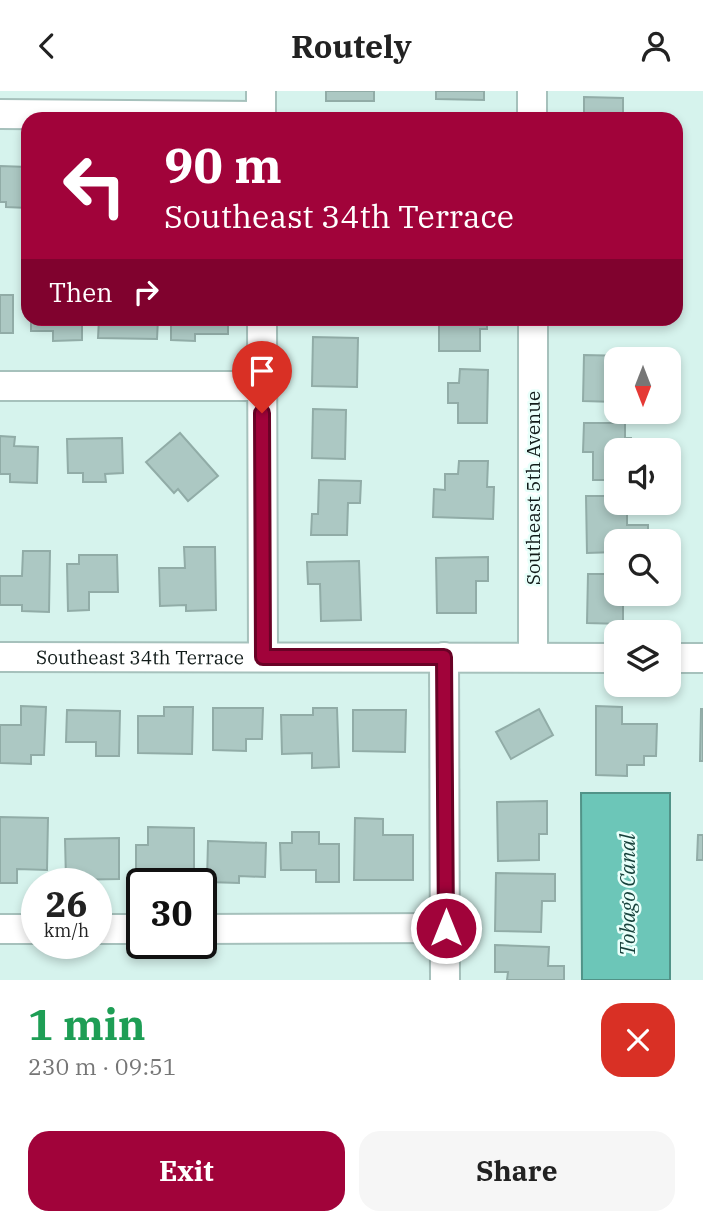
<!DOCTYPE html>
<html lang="en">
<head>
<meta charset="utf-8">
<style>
  :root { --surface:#fff; --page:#f6f6f6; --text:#222; --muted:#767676; --accent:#a1033a }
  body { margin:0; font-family:"IBM Plex Serif",serif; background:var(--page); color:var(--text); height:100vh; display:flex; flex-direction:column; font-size:26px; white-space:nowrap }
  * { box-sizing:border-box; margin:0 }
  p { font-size:23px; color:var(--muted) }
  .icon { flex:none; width:38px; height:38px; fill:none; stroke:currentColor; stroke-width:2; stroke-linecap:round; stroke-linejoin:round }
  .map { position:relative; height:889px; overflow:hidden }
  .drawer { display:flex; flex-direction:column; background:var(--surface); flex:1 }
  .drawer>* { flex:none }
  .banner { position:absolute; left:21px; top:21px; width:662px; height:214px; border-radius:21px; box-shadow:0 4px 10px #0003; background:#a1033a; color:#fff; overflow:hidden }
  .needle { width:46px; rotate:180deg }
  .tools { position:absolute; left:604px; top:256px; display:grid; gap:14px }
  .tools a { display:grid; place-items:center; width:77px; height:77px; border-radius:14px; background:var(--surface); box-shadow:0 4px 10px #0003; font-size:35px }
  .speed { position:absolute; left:21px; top:777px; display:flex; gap:14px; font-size:35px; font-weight:700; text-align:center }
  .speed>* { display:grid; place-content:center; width:91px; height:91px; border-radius:50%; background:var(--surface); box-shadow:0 4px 10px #0003; line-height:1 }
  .speed small { font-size:18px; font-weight:400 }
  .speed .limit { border:4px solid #111; border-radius:10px; background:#fff; color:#111 }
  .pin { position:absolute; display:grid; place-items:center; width:60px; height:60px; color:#fff; margin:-72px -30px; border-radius:50% 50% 50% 0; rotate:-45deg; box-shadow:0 0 7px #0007 }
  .pin .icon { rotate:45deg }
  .me { position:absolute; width:77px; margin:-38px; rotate:0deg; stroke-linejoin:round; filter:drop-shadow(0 0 5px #0008) }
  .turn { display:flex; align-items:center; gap:24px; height:147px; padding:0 28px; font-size:32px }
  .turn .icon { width:91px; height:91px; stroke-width:2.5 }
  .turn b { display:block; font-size:49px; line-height:60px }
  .then { display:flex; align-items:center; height:66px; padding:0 28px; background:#0003; gap:14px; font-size:26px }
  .round { display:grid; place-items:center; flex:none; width:74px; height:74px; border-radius:21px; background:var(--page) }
  .headline { display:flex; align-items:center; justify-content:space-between; height:119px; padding:0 28px }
  h1 { font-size:42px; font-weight:700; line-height:52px; color:#1e9e55 }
  .primary-button { display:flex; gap:14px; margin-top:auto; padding:14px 28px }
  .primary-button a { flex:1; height:80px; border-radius:21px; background:var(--accent); color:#fff; font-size:28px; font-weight:700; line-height:80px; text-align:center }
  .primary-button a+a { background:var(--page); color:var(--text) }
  header { display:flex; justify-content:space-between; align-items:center; height:91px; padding:0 28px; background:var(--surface); font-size:32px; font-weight:700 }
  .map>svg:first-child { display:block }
</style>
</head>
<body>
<header><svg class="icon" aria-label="back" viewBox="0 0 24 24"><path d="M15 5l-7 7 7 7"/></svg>Routely<svg class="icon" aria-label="person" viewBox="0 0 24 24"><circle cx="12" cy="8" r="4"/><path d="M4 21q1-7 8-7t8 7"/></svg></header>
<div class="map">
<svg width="703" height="889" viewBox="0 0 703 889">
  <rect width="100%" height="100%" fill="#d6f3ed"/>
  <polygon fill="#6cc6b8" stroke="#519388" stroke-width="2" points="581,702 670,702 670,889 582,889"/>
  <g fill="#acc8c3" stroke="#91aca7" stroke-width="2">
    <rect x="326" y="0" width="48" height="10"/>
    <polygon points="436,0 484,0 484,9 436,8"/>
    <polygon points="584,6 623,7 623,28 584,28"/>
    <polygon points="311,24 364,25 364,28 311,28"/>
    <polygon points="0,75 28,76 28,117 6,116 6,111 0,111"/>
    <rect x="0" y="204" width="13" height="38"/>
    <polygon points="31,228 82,228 82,249 53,250 53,240 31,240"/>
    <polygon points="99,228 158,228 157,248 98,247"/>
    <polygon points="171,228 228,228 228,243 195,243 195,250 171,249"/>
    <polygon points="439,228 487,228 487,238 480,238 480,260 439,260"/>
    <polygon points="313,246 358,247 357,296 312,295"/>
    <polygon points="584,264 628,265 628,268 616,268 616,311 583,310"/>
    <polygon points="460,278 488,279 487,332 458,332 458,312 448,312 448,292 459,292"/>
    <polygon points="313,318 346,319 345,368 312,367"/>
    <polygon points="584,332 625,332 625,347 631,347 631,359 616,359 616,389 593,389 593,361 583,361"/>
    <polygon points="180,342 218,385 188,410 178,398 174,402 146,371"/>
    <polygon points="0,345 15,346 14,355 38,356 37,392 10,391 10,383 0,383"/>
    <polygon points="122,347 123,382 105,383 106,391 83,391 83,382 68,382 67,348"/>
    <polygon points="459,370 488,370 487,396 494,396 493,428 433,426 434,398 445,399 445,383 458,383"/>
    <polygon points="319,389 361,390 360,412 348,412 347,444 311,444 312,423 318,423"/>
    <polygon points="586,405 616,405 616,411 627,411 627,434 648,434 648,450 616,450 616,461 587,462"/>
    <polygon points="184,456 215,456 216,519 186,520 186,514 160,515 159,477 185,477"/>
    <polygon points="23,460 50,460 49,521 22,520 22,514 0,514 0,485 22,485"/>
    <polygon points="79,464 117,464 118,501 89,501 89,519 68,520 67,473 79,473"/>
    <polygon points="488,466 488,490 476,490 476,522 437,522 436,467"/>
    <polygon points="359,470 361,529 321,530 320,493 308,493 307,471"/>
    <polygon points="588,483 616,483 616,502 623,502 623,533 587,532"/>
    <polygon points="21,615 46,616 44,664 31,664 31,673 0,672 0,634 21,634"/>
    <polygon points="596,615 622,616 622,633 657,633 656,665 644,665 644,674 627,674 627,685 596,684"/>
    <polygon points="164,616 193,616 192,663 138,662 138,625 164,625"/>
    <polygon points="213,617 263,617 262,648 246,648 246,660 213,659"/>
    <polygon points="313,617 337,617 339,676 312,677 312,662 282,663 281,624 313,624"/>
    <polygon points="539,618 553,644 511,668 496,641"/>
    <polygon points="701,618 703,618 703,670 700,670"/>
    <polygon points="67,619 120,620 119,665 96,665 96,651 66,651"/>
    <polygon points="353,619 406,619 405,661 353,660"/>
    <polygon points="547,710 547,743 539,743 539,769 498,770 497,711"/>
    <polygon points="0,726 48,727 47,779 17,778 17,792 0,792"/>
    <polygon points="355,727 383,728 383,744 413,744 413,789 354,789"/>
    <polygon points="148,736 194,737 194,781 169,780 169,791 136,791 136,754 148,754"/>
    <polygon points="292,741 319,741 319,753 339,753 339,791 316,791 316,779 281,779 280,752 292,752"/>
    <polygon points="698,744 703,744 703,769 697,769"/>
    <polygon points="119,747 119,788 66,789 65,748"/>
    <polygon points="208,750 266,752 265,786 239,785 239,792 207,791"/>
    <polygon points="496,782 555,783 555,810 542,810 541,841 495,840"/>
    <polygon points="495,854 549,856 548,875 564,875 564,889 507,889 508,881 495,881"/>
  </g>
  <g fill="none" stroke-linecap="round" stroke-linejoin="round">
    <defs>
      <g id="minor">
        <polyline points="261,0 261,28"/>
        <polyline points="532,0 532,28"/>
        <polyline points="0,23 261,25"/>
        <polyline points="262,228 263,566"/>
        <polyline points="533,228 533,566"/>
        <polyline points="0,295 262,295"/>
        <path id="s1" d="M0 566 616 567"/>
        <polyline points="444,566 445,889"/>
        <polyline points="668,567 703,567"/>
        <polyline points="0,838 37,838"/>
        <polyline points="96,838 142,838"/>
        <polyline points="201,838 445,837"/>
      </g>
    </defs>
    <use href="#minor" stroke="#a6c1bc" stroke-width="32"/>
    <use href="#minor" stroke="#fff" stroke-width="28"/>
  </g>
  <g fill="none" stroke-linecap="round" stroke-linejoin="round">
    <defs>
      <polyline id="route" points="262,322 263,566 444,566 446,837"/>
    </defs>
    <use href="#route" stroke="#690226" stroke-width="18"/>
    <use href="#route" stroke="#a1033a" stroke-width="12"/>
  </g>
  <g text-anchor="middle" stroke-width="5" stroke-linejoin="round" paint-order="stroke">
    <g font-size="19" fill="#111b19" stroke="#e8fffa">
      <text transform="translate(533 397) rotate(-90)" y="7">Southeast 5th Avenue</text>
      <text dy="7" stroke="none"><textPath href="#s1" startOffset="140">Southeast 34th Terrace</textPath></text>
    </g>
    <g font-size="21" font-style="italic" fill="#153f39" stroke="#e8fffa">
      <text transform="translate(628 804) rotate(-90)" y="7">Tobago Canal</text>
    </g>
  </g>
</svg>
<div class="tools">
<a><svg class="needle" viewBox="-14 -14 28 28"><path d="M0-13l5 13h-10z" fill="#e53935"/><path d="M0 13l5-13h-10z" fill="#767676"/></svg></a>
<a><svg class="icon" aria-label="sound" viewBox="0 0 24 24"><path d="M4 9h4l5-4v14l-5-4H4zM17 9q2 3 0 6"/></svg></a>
<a><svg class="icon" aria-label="search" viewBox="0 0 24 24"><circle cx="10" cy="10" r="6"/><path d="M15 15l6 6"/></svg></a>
<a><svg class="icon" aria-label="layers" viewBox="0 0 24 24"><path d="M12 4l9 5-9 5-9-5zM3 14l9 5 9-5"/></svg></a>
</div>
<div class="speed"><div>26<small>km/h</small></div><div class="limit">30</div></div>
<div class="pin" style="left:262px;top:322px;background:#d93025"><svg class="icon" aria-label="arrive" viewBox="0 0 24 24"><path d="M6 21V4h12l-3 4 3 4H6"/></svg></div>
<svg class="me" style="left:446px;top:837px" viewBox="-20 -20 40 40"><circle r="17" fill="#a1033a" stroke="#fff" stroke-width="3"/><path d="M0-11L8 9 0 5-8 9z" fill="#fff"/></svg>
<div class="banner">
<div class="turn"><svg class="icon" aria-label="left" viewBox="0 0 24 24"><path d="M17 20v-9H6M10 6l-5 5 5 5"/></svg><div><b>90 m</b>Southeast 34th Terrace</div></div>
<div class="then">Then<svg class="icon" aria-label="right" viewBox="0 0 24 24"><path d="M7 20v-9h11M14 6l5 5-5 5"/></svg></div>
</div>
</div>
<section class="drawer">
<div class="headline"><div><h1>1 min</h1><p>230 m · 09:51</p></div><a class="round" style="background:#d93025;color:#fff"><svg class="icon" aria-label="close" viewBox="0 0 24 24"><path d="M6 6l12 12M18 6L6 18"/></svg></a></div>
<div class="primary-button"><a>Exit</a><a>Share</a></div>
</section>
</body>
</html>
